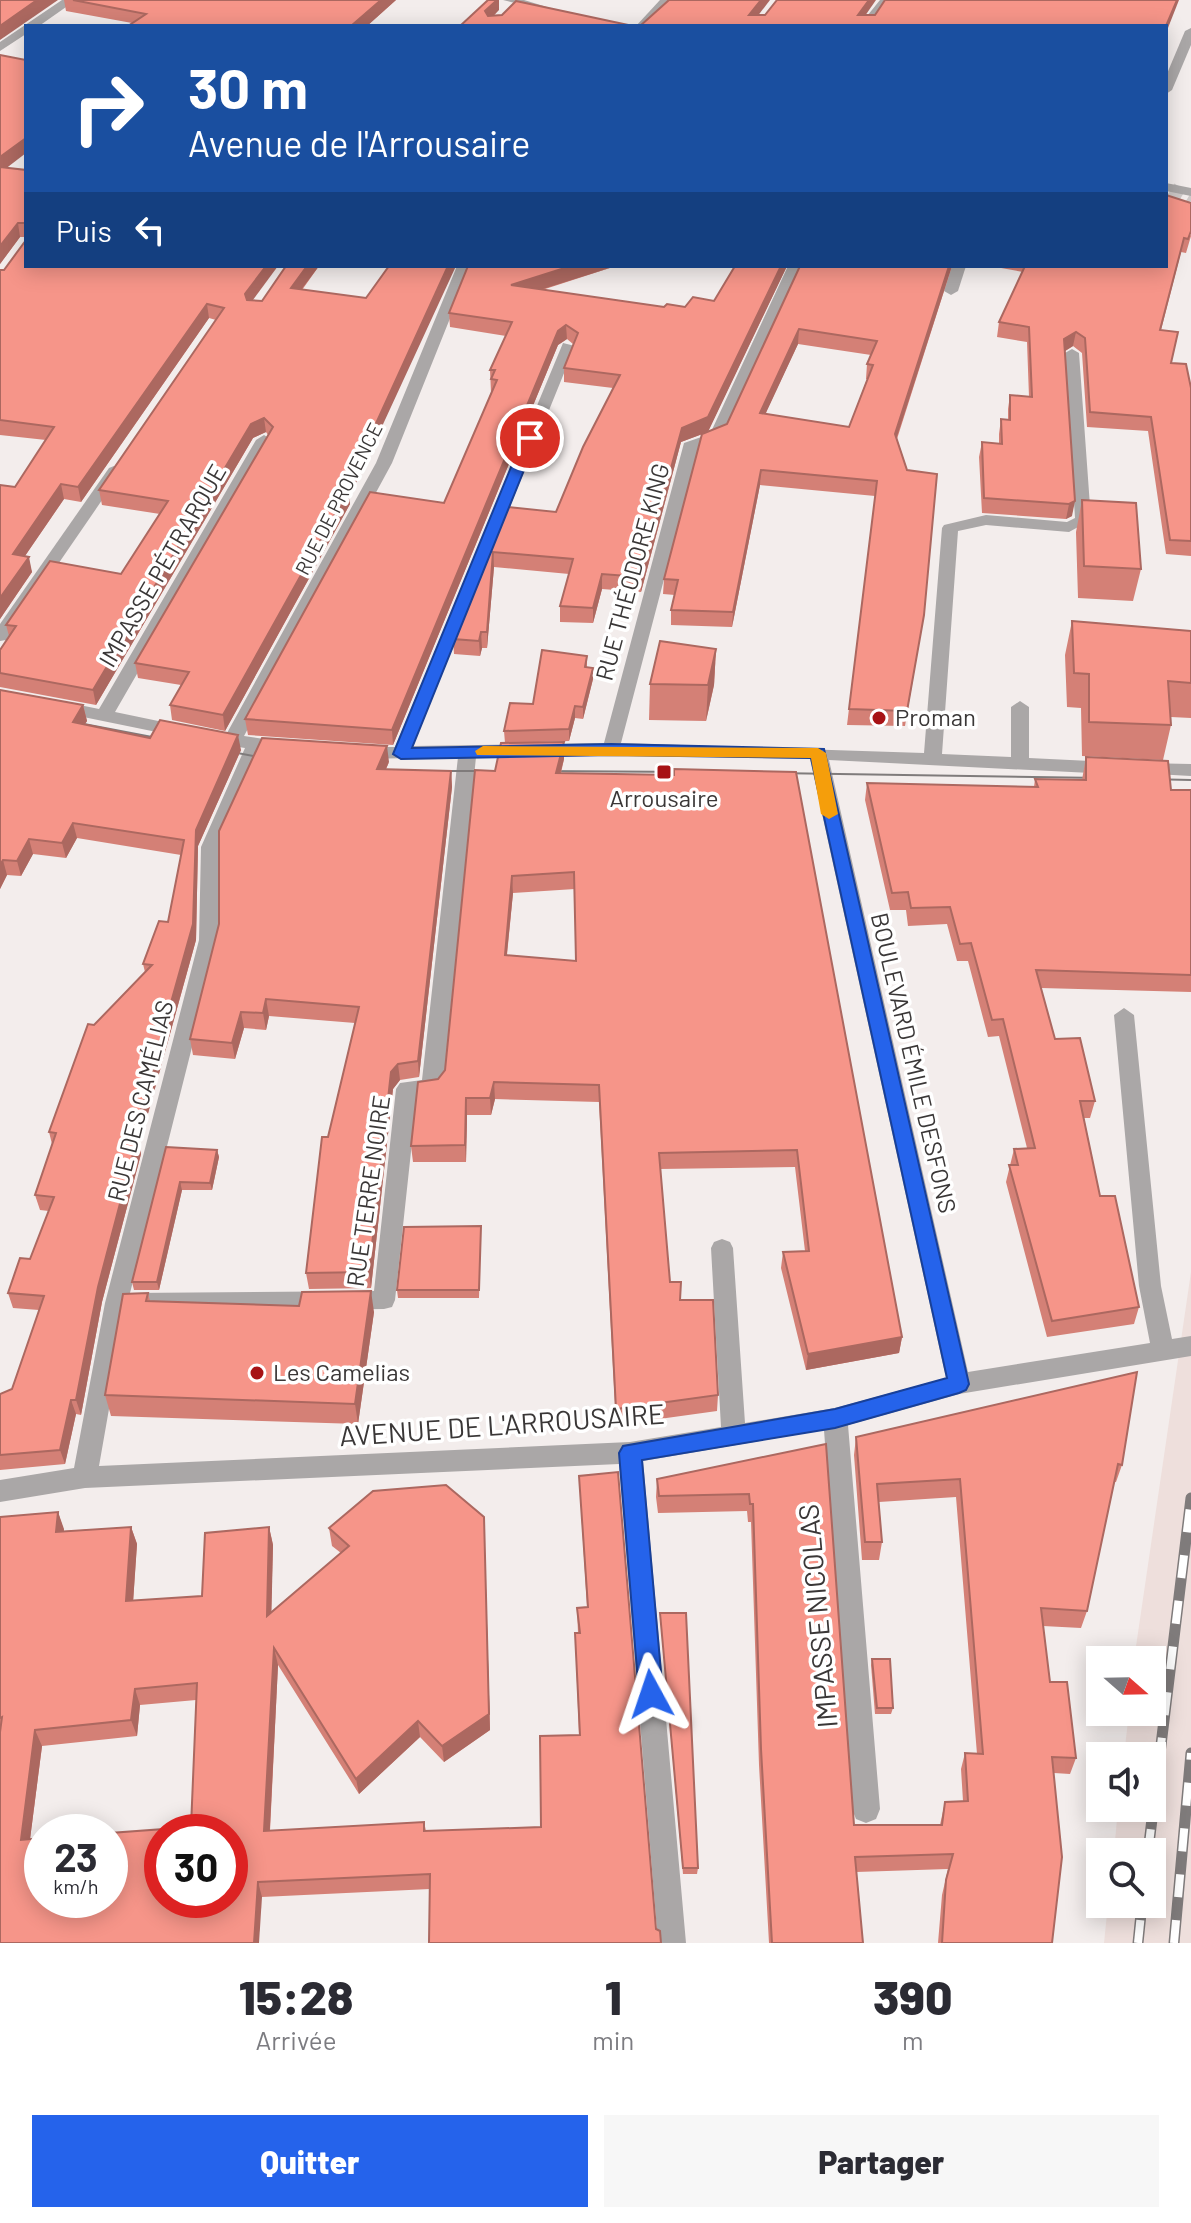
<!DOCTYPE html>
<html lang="fr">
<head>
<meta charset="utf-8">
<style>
  :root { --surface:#fff; --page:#f7f7f7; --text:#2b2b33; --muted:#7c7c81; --accent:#2563eb }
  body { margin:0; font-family:Barlow,sans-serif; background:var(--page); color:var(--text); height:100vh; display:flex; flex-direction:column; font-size:30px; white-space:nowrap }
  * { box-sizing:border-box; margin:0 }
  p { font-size:26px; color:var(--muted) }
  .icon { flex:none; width:44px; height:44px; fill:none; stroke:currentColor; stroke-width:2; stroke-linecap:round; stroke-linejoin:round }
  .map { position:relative; height:1943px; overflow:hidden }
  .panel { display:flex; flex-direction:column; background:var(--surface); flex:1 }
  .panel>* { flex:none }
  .top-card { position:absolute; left:24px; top:24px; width:1144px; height:244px; border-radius:0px; box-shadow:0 4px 20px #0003; background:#1a4fa0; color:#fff; overflow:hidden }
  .needle { width:52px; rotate:110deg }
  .controls { position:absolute; left:1086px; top:1646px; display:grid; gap:16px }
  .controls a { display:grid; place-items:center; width:80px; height:80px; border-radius:0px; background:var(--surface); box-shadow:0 4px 20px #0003; font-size:40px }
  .speed { position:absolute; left:24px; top:1814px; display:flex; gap:16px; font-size:40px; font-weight:700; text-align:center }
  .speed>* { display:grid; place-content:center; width:104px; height:104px; border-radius:50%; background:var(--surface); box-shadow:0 4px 20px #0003; line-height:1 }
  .speed small { font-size:20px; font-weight:400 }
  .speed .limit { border:12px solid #d22; background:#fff; color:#111 }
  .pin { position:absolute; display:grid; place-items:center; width:68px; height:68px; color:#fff; margin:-34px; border:4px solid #fff; border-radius:50%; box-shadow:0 2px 8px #0007 }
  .me { position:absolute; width:88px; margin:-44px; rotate:355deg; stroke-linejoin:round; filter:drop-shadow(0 0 6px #0008) }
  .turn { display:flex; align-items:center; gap:28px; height:168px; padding:0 32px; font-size:36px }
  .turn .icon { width:104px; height:104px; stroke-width:2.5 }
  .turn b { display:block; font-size:56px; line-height:68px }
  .then { display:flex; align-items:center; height:76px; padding:0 32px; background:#0003; gap:16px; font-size:30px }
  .eta { display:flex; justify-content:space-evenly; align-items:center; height:136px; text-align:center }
  .eta b { font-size:48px; font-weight:800; line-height:56px }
  .cta { display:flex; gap:16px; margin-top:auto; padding:16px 32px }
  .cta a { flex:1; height:92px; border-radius:0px; background:var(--accent); color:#fff; font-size:32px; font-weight:800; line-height:92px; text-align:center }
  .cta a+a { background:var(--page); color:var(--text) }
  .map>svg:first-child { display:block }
</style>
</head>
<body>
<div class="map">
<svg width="1191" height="1943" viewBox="0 0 1191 1943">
  <rect width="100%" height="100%" fill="#f3edec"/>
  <polygon fill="#eedfdc" points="1191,1272 1191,1943 1104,1943 1108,1904 1152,1904 1152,1852 1114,1852 1118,1808 1152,1808 1152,1756 1124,1756 1129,1712 1152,1712 1152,1660 1134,1660"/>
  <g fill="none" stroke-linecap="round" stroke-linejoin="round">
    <polyline stroke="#cec9c8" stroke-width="13" stroke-dasharray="13 6" stroke-linecap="butt" points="1171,189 1191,201"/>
    <g fill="#aaa7a7" fill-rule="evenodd">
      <polygon points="62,0 76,0 39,26 26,26 26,34 0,51 0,42"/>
      <polygon points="503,0 524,0 547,7 541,10"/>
      <polygon points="660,0 672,0 648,26 636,26"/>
      <polygon points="880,0 892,0 871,26 859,26"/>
      <polygon points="1191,28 1191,45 1172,90 1166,94 1166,76 1185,31"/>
      <polygon points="1166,183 1191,188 1191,196 1166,191"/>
      <path d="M457 266H471L392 463 244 736 284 742 293 748 284 754 262 750 219 847V940L130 1293 374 1291 396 1089 400 1083 422 1080 458 757 364 759 355 753 364 747H395L563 343 575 346 413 746 604 743 684 443 710 434 788 266H802L724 437 699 446 621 743 924 753 942 528 944 525 986 515 1067 522 1075 518 1065 353 1072 349 1079 353 1091 520 1069 532 986 525 958 531 942 754 1011 757V707L1020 701 1029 707V758L1111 762 1120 768 1111 774 829 760 968 1372 1150 1343 1139 1286 1114 1015 1124 1008 1134 1015 1161 1286 1172 1339 1191 1336V1356L959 1394 848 1425 880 1809 876 1819 866 1823 856 1819 852 1809 824 1430 643 1461 686 1943H658L619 1464 85 1488 0 1502V1480L74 1468 105 1303 199 940 201 847 245 748 213 743 204 737 213 731 227 733 376 463ZM611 755 810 759 946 1378 835 1408 745 1423 733 1248 730 1242 722 1239 714 1242 711 1248 721 1427 630 1442 99 1466 126 1312 384 1309 392 1307 395 1300 417 1096 439 1093 443 1087 476 757Z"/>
      <polygon points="952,266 966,266 958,291 951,295 944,291"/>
      <polygon points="264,435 272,440 115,712 187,727 190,731 187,735 181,737 54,711 51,707 60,701 99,709 256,440"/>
      <polygon points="114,466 122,471 6,640 0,641 0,624 109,468"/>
      <polygon points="1143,763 1191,764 1191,776 1137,773 1134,769"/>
    </g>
    <g stroke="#7f7b7b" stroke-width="2">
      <polyline points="63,720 173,741"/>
      <polyline points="216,749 275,760"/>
      <polyline points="430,771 498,771"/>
      <polyline points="538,771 694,772"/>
      <polyline points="774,773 1102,778"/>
      <polyline points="1146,779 1191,780"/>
    </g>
    <defs>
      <g id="rail">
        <polyline points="1148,1852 1191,1498"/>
        <polyline points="1138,1943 1142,1904"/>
        <polyline points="1174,1943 1191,1753"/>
      </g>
    </defs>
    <use href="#rail" stroke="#7f7b7b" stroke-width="11"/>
    <use href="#rail" stroke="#fff" stroke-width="8" stroke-dasharray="23" stroke-linecap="butt"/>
  </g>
  <g fill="#d48076" fill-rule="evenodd">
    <polygon points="64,0 396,0 367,26 128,26 132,23 66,11"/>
    <polygon points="6,168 252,300 262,301 286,266 319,266 302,290 350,504 225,731 172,720 170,705 181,685 138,678 135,663 268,435 266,432 253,438 96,705 0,687 0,650 9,636 6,625 121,574 160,514 102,505 99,490 216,320 209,318 81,502 64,499 25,556 32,572 0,619 0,485 15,487 46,440 0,435 0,270 4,270 26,240 26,237 20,237 0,264"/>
    <polygon points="1166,195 1191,236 1186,253 1181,252 1161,330 1171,363 1191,388 1191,556 1166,554 1148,431 1087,427 1082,353 1073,346 1065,351 1072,516 1066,519 982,513 979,457 982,442 999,444 999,434 1001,419 1008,420 1008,409 1010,395 1029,397 1027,342 997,337 999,322 1023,272 990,266 1166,266"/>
    <path d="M616 266 542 290 664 307H685L714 301 735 266H787L708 431 727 424 800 266H952L897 439 924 615 905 726 847 725 875 496 760 485 732 627 671 625V610L675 595 663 594 664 579 702 434 681 442 641 592 602 589 593 623 560 622V606L569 574 494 567 487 648H482L480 656 454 654 453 639 507 507 556 512 613 388 564 382V368L573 344 567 339 558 345 393 745 248 735 245 719 444 503 491 393 490 370 506 336 450 327 449 313ZM798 344 871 355 867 364 866 379H867L849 427 765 414Z"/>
    <polygon points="1082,500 1141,569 1133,601 1078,598 1076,532"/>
    <polygon points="1072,621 1191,631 1191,718 1171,717 1171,725 1163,760 1082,756 1081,708 1067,707 1065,655"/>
    <polygon points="716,649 714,685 706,721 649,720 650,684"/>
    <polygon points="587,656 587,667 593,679 583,719 575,718 569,741 505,743 504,731"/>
    <polygon points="0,690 83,705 87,721 84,725 150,738 241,750 198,846 196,940 139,1146 141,1154 102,1302 81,1415 76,1414 65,1464 0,1470 0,1394 12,1389 39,1310 13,1308 8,1293 30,1259 49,1211 40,1210 35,1195 52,1144 49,1132 94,1025 145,972 143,964 168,922 181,855 77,838 66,858 33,854 21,876 7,875 0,889"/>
    <polygon points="1086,757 1171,790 1191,790 1191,992 1041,988 1055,1039 1095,1101 1090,1118 1084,1118 1100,1196 1139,1307 1134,1324 1047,1337 1006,1182 1014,1149 1027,1148 999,1036 988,1037 968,961 957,961 947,924 908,926 906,910 890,910 865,800 867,783 1034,787 1035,779 1082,780"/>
    <path d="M564 759 561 773 674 775 902 1337 899 1353 806 1370 781 1268 783 1252 805 1251 795 1167 660 1169 670 1282 680 1300 718 1395 717 1411 616 1425 599 1102 495 1099 491 1115H467L466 1162H413L411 1146 438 1079 445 1070 495 771ZM575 889V961L507 955 513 893Z"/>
    <polygon points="389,762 386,769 451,771 452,787 419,1077 400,1080 393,1089 371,1288 309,1289 306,1273 328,1137 355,1023 269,1016 266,1030 244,1028 235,1059 193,1055 190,1039"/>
    <polygon points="166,1147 217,1150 219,1157 212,1190 182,1190 159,1290 134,1290 132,1282"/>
    <polygon points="481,1226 479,1298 398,1298 397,1290"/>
    <polygon points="148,1293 150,1301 374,1312 358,1424 111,1416 105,1395"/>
    <polygon points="856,1437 1122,1465 1116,1482 1114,1482 1087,1611 1081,1628 1043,1626 1050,1682 1076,1758 1070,1774 1054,1773 1052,1943 938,1943 942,1895 948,1869 856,1872 863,1943 769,1943 759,1765 751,1522 748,1522 747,1511 658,1513 656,1497 657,1479 826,1444 854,1825 940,1825 945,1802 963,1801 961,1769 965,1753 977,1754 956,1497 879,1502 882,1542 879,1560 862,1560 854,1455"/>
    <path d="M579 1476 656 1929 430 1889 262 1897 0 1943V1517L58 1512 64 1531 131 1527 137 1544 133 1601 202 1596 269 1527 273 1545 271 1612 341 1553 332 1546 329 1528 484 1517 490 1730 444 1762 420 1737 359 1794 278 1665 270 1831 424 1822 426 1831 541 1827 579 1735 575 1633H578L577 1608 587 1607ZM196 1700 191 1827 30 1839 42 1746 137 1736 140 1705Z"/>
    <polygon points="660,1613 698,1868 697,1874 683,1874"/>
    <polygon points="872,1659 893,1708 891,1714 875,1714 871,1665"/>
  </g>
  <g fill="#ac6860">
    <polygon points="37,0 58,0 0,40 0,26"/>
    <polygon points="381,0 396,0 367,26 351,26"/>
    <polygon points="497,0 499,0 499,10 486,24 485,11"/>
    <polygon points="761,0 770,0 750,26 749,15"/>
    <polygon points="869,0 876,0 858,26 858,15"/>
    <polygon points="1177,0 1179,0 1166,33 1166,26"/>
    <polygon points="26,138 26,153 0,173 0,157"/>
    <polygon points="18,223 20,237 0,264 0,246"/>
    <polygon points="266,266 278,266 247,308 245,294"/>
    <polygon points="307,266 319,266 292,302 291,288"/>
    <polygon points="448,266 456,266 349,498 350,504 225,731 223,715 346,489"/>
    <polygon points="571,266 616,266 511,299 511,285"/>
    <polygon points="781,266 787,266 708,432 681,442 641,592 641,577 682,428"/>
    <polygon points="949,266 952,266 893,449 895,434"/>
    <polygon points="207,304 209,318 81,502 78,487"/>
    <polygon points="566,325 567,339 558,345 393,745 392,730 558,331"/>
    <polygon points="799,329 798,344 759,428 760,413"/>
    <polygon points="1076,332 1073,346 1062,353 1064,339"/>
    <polygon points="264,418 266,432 253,438 96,705 93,690 251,424"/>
    <polygon points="761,470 760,485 732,627 733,612"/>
    <polygon points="61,484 64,499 16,569 13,554"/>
    <polygon points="1075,501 1072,516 1066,519 1069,504"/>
    <polygon points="493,552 494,567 487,648 487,632"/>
    <polygon points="29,557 32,572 0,619 0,598"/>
    <polygon points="602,574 602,589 593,623 593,608"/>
    <polygon points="481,632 482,648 480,656 479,641"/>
    <polygon points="716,649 714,685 706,721 708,685"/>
    <polygon points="593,668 593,679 583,719 583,707"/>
    <polygon points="83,705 87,721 76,738 73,722"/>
    <polygon points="575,706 575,718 569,741 569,729"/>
    <polygon points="238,735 241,750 198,846 196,940 139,1146 141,1154 102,1302 81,1415 76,1400 98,1287 196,830"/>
    <polygon points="564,742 564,759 556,790 556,773"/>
    <polygon points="387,746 389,762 379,785 377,769"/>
    <polygon points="451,771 452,787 419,1077 418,1061"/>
    <polygon points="73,823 77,838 66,858 62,843"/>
    <polygon points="29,839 33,854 21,876 17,861"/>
    <polygon points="3,860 7,875 0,889 0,865"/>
    <polygon points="512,876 513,893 505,972 505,955"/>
    <polygon points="266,999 269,1016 266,1030 263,1013"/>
    <polygon points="241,1012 244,1028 235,1059 232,1043"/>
    <polygon points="398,1064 400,1080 393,1089 371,1288 369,1272 391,1072"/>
    <polygon points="494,1082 495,1099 491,1115 490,1098"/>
    <polygon points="466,1098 467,1115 466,1162 465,1145"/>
    <polygon points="217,1150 219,1157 212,1190 210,1183"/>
    <polygon points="180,1182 182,1190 159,1290 157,1282"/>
    <polygon points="371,1291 374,1312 358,1424 355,1404"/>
    <polygon points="902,1337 899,1353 806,1370 808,1354"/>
    <polygon points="71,1400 76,1414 65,1464 60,1450"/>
    <polygon points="58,1512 64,1529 62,1549 56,1532"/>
    <polygon points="484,1517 490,1730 444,1762 442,1746"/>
    <polygon points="131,1527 137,1544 132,1618 126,1601"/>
    <polygon points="269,1527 273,1545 271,1633 267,1616"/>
    <polygon points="274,1648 278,1665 269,1846 264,1831"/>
    <polygon points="135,1689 140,1705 137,1736 131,1720"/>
    <polygon points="418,1721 420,1737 359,1794 356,1779"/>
    <polygon points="35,1730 42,1746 28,1855 21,1840"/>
    <polygon points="258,1882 262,1897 259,1943 254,1943"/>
  </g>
  <g fill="#f69589" stroke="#ac6860" stroke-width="2" fill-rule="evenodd">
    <polygon points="0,0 37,0 0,26"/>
    <polygon points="73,0 381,0 351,26 128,26 146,14"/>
    <polygon points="488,0 497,0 485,11 488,16 502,15 516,1 633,26 460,26"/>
    <polygon points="669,0 761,0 749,15 765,15 777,0 869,0 858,15 875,15 885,0 1177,0 1166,26 640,26"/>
    <polygon points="0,55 26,60 26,138 0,157"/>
    <polygon points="0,167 26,170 26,266 266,266 245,294 247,300 262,301 286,266 307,266 291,288 366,298 389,266 448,266 346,489 349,489 223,715 170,705 189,672 135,663 273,427 264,418 251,424 93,690 0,673 0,650 16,626 6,625 50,561 121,574 168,501 99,490 224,308 207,304 78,487 61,484 13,554 29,557 0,598 0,485 15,487 54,427 0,420 0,270 4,270 26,240 25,223 18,223 0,246"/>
    <polygon points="1166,195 1191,203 1191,231 1188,239 1184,238 1160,330 1178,332 1171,363 1186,364 1191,388 1191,541 1170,540 1151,417 1090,412 1085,338 1076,332 1064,339 1075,501 1069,504 984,498 982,442 1002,444 1001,419 1010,420 1010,395 1032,397 1029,327 999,322 1025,266 1166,266"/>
    <polygon points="468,266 571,266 511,285 664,307 667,304 685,307 693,297 714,301 735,266 781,266 708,417 682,428 641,577 602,574 593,608 560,606 573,559 493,552 487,632 481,632 479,641 453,639 507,507 556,512 583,447 620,375 564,368 578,333 566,325 558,331 392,730 245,719 370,492 444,503 497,380 491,379 495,370 490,370 512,322 449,313"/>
    <path d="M800 266H949L895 434 907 470 937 474 924 615 907 711 849 709 877 481 761 470 733 612 671 610 678 580 664 579 702 434 727 424ZM799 329 877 341 867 364 873 365 849 427 760 413Z"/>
    <polygon points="1082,500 1136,503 1141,569 1084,566"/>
    <polygon points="1072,621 1191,631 1191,683 1168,681 1171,725 1089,722 1089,674 1074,673"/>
    <polygon points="660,641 716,649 708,685 650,684"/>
    <polygon points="542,650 587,656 585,667 593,668 583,707 575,706 569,729 504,731 510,703 533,704"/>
    <polygon points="0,690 83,705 73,722 150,738 160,720 238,735 196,830 193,924 133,1138 137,1139 98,1287 76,1400 71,1400 60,1450 0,1455 0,1394 12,1389 44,1296 8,1293 20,1258 30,1259 54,1197 35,1195 56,1133 49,1132 88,1024 94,1025 152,965 143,964 159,921 168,922 184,840 73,823 62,843 29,839 17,861 3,860 0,865"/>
    <polygon points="262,738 387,746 377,769 451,771 418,1061 398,1064 391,1072 369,1272 306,1273 322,1137 328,1137 359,1007 266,999 263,1013 241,1012 232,1043 190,1039 219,924 219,831"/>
    <path d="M564 742 556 773 674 775V769L796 772 902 1337 808 1354 783 1252 809 1251 797 1150 659 1153 670 1282H681L680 1300H713L718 1395 616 1409 599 1085 494 1082 490 1098H466L465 1145 411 1146 418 1082 438 1079 445 1070 475 770 495 771 501 743ZM574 872 576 961 505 955 512 876Z"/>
    <polygon points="1086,757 1168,761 1171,790 1191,790 1191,975 1036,970 1055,1039 1080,1038 1095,1101 1080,1101 1100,1196 1115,1196 1139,1307 1052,1321 1009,1165 1018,1165 1014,1149 1035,1148 1003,1019 992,1020 971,943 960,944 950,907 911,908 908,892 892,893 867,783 1038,787 1035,779 1086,780"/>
    <polygon points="166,1147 217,1150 210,1183 180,1182 157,1282 132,1282"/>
    <polygon points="481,1226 479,1290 397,1290 404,1227"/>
    <polygon points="371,1291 355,1404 105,1395 123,1294 148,1293 146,1301 299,1306 302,1292"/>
    <polygon points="1137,1372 1122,1465 1118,1464 1087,1611 1041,1608 1050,1682 1067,1682 1076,1758 1052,1757 1062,1857 1052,1943 942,1943 946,1880 953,1854 855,1857 863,1943 772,1943 761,1749 753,1504 750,1504 749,1494 659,1496 657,1479 826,1444 854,1825 942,1825 945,1802 968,1801 965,1753 983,1754 960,1479 877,1484 882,1542 865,1542 856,1437"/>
    <path d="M618 1472 656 1929 660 1931 661 1943H429L430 1874 258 1882 254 1943H0V1732L2 1717 0 1718V1517L58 1512 56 1532 131 1527 126 1601 202 1596 205 1533 269 1527 267 1616 349 1546 329 1528 373 1491 446 1485 484 1517 489 1714 442 1746 418 1721 356 1779 274 1648 264 1831 424 1822V1831L541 1827 540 1736 580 1735 575 1633H580L577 1608 588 1607 579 1476ZM197 1683 191 1827 110 1833V1900H42V1838L21 1840 35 1730 131 1720 135 1689ZM162 1832H230V1900H162Z"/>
    <polygon points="660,1613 686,1613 698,1868 683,1868"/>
    <polygon points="872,1659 890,1659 893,1708 877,1708"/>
  </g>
  <polygon fill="#2563eb" stroke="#184099" stroke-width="2" points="530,434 537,438 412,748 611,744 824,749 969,1384 966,1390 959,1393 835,1428 642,1460 663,1694 659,1702 651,1705 642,1702 639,1694 619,1453 623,1446 835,1409 947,1378 811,758 611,755 401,759 393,754 523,438"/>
  <polygon fill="#f59e0b" points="483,746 818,748 826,753 838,814 829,819 821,814 811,758 477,755 475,751"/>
  <g fill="#a71215" stroke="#fff" stroke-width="3">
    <circle cx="879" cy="718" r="8"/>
    <rect x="656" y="764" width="16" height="16" rx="4"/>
    <circle cx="257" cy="1373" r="8"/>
  </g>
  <g text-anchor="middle" stroke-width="7" stroke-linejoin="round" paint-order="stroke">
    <g font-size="20" fill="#3a3737" stroke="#fff">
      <text transform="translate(339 499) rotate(-63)" y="7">RUE DE PROVENCE</text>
    </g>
    <g font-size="24" fill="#3a3737" stroke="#fff">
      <text transform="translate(163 566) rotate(-60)" y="8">IMPASSE PÉTRARQUE</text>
      <text transform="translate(633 572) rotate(-75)" y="8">RUE THÉODORE KING</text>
      <text transform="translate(913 1063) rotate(77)" y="8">BOULEVARD ÉMILE DESFONS</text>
      <text transform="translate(141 1101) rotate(-76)" y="8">RUE DES CAMÉLIAS</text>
      <text transform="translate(369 1191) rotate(-82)" y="8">RUE TERRE NOIRE</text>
    </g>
    <g font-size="24" fill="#3a3737" stroke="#fff" text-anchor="start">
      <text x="895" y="726">Proman</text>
      <text x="664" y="807" text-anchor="middle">Arrousaire</text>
      <text x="273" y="1381">Les Camelias</text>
    </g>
    <g font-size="28" fill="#3a3737" stroke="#fff">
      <text transform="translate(502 1425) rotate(-4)" y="10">AVENUE DE L'ARROUSAIRE</text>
      <text transform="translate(818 1616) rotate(-95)" y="10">IMPASSE NICOLAS</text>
    </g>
  </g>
</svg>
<div class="controls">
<a><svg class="needle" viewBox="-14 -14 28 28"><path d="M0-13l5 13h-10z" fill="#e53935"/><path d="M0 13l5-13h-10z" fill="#7c7c81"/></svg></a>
<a><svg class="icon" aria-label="sound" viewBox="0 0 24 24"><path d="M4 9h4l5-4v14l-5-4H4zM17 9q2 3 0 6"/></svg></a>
<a><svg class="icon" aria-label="search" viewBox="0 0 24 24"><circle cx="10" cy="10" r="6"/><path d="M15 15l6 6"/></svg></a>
</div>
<div class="speed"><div>23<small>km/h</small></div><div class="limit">30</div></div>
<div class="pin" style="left:530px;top:438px;background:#d93025"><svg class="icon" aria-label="arrive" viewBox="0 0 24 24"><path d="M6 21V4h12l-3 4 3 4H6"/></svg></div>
<svg class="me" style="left:651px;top:1694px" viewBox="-20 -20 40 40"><path d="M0-17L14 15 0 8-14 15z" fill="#2563eb" stroke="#fff" stroke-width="4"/></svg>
<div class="top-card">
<div class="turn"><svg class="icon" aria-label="right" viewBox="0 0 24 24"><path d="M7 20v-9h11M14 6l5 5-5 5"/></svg><div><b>30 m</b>Avenue de l'Arrousaire</div></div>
<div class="then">Puis<svg class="icon" aria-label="left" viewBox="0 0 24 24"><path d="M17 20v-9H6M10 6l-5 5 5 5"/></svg></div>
</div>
</div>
<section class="panel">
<div class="eta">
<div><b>15:28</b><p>Arrivée</p></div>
<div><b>1</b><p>min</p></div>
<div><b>390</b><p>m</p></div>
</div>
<div class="cta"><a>Quitter</a><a>Partager</a></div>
</section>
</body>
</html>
